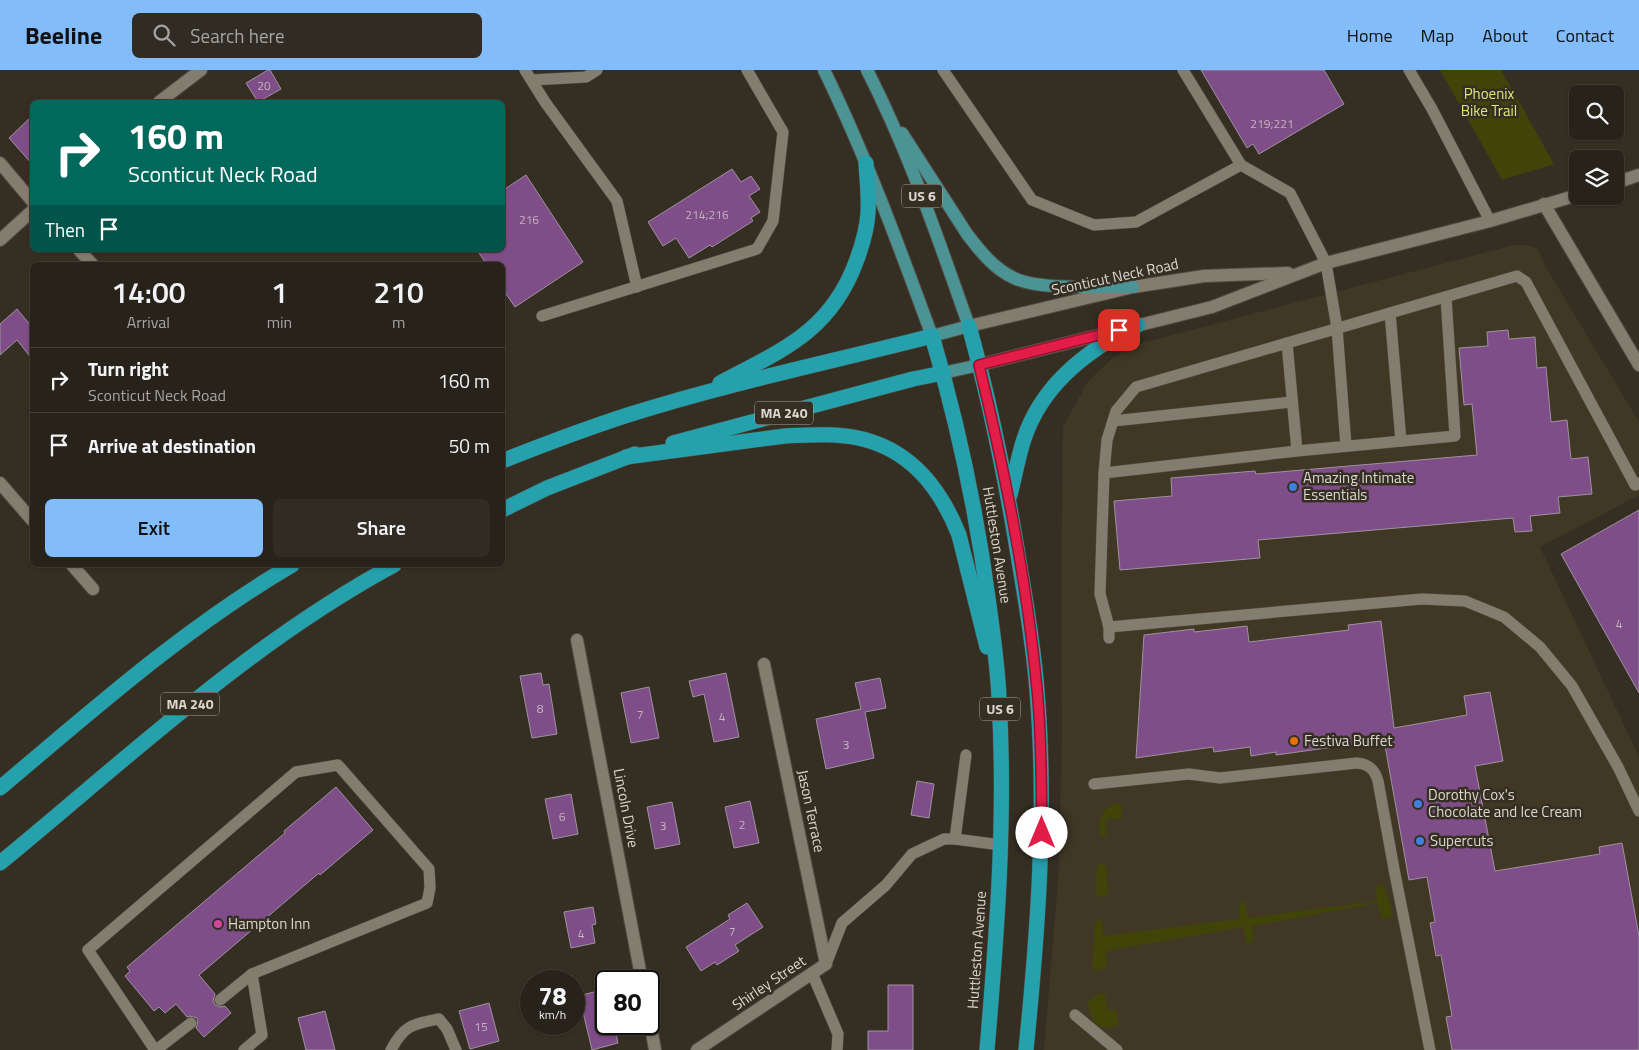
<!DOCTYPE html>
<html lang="en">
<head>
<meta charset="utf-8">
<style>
  :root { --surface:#28231a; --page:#302b23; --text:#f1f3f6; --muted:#a5a4a2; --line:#444039; --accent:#82bcfa }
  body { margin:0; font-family:"Titillium Web",sans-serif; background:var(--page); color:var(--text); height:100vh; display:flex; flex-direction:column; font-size:19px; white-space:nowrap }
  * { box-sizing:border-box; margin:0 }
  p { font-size:16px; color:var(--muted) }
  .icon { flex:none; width:28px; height:28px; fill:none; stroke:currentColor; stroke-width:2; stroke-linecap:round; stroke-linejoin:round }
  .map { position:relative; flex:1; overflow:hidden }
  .details { position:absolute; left:30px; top:192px; width:475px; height:305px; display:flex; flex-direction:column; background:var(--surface); border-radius:8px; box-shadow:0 1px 4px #0004,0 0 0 1px var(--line) }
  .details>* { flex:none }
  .hud { position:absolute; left:30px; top:30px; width:475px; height:152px; border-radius:8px; box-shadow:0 1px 4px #0004,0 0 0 1px var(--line); background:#00695c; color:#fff; overflow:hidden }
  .fabs { position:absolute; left:1569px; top:15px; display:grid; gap:10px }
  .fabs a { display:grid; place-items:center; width:55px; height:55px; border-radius:8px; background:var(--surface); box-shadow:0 1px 4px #0004,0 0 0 1px var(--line); font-size:25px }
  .speed { position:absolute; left:520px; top:900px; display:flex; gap:10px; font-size:25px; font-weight:700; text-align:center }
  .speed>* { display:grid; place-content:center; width:65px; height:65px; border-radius:50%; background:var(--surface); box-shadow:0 1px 4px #0004,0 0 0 1px var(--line); line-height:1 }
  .speed small { font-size:12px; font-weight:400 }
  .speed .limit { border:2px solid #111; border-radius:8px; background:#fff; color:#111 }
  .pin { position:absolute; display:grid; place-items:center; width:42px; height:42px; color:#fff; margin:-21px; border-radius:10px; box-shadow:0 2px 8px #0006 }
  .me { position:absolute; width:55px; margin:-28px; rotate:0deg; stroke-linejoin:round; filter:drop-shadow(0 0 4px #0008) }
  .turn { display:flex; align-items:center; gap:18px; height:105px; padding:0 15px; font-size:22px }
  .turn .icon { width:65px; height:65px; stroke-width:2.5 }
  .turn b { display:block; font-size:35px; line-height:42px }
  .then { display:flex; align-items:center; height:48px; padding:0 15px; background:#0003; gap:10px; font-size:19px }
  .eta { display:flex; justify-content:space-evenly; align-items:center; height:85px; text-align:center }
  .eta b { font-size:30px; font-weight:600; line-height:35px }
  .cta { display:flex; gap:10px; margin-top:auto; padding:10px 15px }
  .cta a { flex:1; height:58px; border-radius:8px; background:var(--accent); color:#111; font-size:20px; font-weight:600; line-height:58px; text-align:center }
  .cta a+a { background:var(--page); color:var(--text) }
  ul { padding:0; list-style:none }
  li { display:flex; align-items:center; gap:15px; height:65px; padding:0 15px; border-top:1px solid var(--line) }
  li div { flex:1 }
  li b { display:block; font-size:19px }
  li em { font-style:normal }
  header { display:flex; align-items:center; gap:30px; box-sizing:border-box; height:70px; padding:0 25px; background:var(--accent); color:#111 }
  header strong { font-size:24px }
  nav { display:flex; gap:28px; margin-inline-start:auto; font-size:18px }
  .search { width:350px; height:45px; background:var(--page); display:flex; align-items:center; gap:12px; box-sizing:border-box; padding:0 18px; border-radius:8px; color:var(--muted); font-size:19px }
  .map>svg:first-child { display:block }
</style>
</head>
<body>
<header>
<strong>Beeline</strong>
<div class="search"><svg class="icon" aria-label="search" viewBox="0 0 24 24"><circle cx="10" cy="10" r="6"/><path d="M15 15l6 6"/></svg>Search here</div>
<nav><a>Home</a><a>Map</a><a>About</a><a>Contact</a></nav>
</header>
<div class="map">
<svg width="1639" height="980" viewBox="0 0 1639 980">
  <rect width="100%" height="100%" fill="#352f23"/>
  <polygon fill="#403825" points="1514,175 1527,175 1538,179 1544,194 1639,352 1639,425 1540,477 1639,687 1639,980 1044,980 1059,799 1062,663 1061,524 1063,357 1088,311 1111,290 1131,276"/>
  <g fill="#414409">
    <polygon points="1440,0 1501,0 1554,94 1502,110"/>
    <path d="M1117 733 1121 735 1122 748 1106 750V766L1102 767C1095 754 1102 737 1117 733Z"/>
    <polygon points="1099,794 1104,794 1106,797 1108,823 1104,827 1098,825 1096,822 1097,797"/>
    <polygon points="1379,814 1383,815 1384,817 1393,843 1390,848 1382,849 1377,833 1252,856 1254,870 1252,872 1248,874 1246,872 1243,857 1106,881 1107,895 1106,898 1096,900 1092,897 1095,854 1098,850 1102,851 1103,866 1240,849 1239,834 1242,831 1245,833 1248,848 1377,831 1376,818"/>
    <path d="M1100 923 1105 925 1108 940H1116L1119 955C1114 956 1107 959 1102 957 1093 955 1088 940 1088 932Z"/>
  </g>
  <g fill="#7f4e88" stroke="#9d939f">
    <polygon points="268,0 270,0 281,19 258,32 246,13"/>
    <polygon points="1201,0 1324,0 1344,34 1259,84 1253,74 1247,78"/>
    <polygon points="32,46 32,94 9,68"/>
    <polygon points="732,99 741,112 751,106 760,119 749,126 760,142 751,148 753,151 712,177 710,175 689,188 676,168 663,176 648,152"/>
    <polygon points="526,105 583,192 515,237 502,218 502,195 487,195 477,180 502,180 502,121"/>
    <polygon points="17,239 32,257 32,289 17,270 0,285 0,254"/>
    <polygon points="1508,260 1509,269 1535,267 1537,298 1546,297 1551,352 1567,350 1571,389 1588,387 1592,424 1558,427 1560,443 1530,446 1532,461 1515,462 1513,448 1258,470 1260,488 1120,500 1114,431 1172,426 1171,408 1255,401 1256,404 1477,385 1472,334 1464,335 1459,278 1488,276 1487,262"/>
    <polygon points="1639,440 1639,623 1561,484"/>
    <polygon points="1381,551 1394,658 1467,645 1464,626 1490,622 1503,691 1475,696 1495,801 1600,784 1599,777 1622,773 1639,866 1639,980 1452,980 1446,947 1452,946 1441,885 1436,886 1430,853 1435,852 1427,807 1409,810 1384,670 1276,685 1276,682 1251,686 1250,677 1214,682 1213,677 1136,688 1144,565 1194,559 1194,562 1247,556 1249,572 1349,560 1348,555"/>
    <polygon points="541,603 543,615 549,614 557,664 532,668 520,606"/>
    <polygon points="726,603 739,667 714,672 704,624 693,627 689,611"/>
    <polygon points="880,608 886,638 865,642 874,688 826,699 816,649 861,639 855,613"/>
    <polygon points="649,617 659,668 631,673 621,623"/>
    <polygon points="917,711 934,714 929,748 911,745"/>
    <polygon points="336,717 373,760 320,805 319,803 199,905 215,924 213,931 215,935 221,937 225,936 231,943 204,967 196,958 198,952 197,948 190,946 187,947 176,934 165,943 159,937 154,941 125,906 130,901 127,897 285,763 284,761"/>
    <polygon points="571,724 578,764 553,769 545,729"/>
    <polygon points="750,731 759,773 734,778 725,737"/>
    <polygon points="672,732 680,774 655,779 647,737"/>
    <polygon points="747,833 763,857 735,875 739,881 717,895 715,892 701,901 686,877 730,849 728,845"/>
    <polygon points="593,837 596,854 592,855 595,873 571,878 564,842"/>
    <polygon points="888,915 913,915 913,980 868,980 868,961 888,961"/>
    <polygon points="606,919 606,954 614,954 618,973 592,980 583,942 578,943 574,927"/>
    <polygon points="489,933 499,971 470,979 459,941"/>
    <polygon points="325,941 335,980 306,980 298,948"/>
  </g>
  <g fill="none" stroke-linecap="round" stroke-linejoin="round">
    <defs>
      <g id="lane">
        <polyline points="525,0 545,32 617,131 637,217"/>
        <polyline points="943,0 1032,130 1094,155 1136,152 1241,95"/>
        <polyline points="1183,0 1241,95 1290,123 1326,193 1337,258 1346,376"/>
        <polyline points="1409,0 1432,39 1490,151"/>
        <polyline points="532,10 586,7 597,0"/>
        <polyline points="1390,243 1401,371"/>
        <polyline points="542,246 757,179 773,151 783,62 747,0"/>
        <polyline points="1287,273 1297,381"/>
        <polyline points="1113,351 1292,332"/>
        <polyline points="1104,403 1297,381 1455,366 1446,227"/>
        <polyline points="1109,557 1422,529 1465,531 1504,547 1540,577 1572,616 1618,697 1639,741"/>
        <polyline points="1109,568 1109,557 1100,524 1104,403 1107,370 1116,341 1136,317 1517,206 1526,212 1635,415 1639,413"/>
        <path d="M1094 714 1189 704 1220 708 1357 693C1369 694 1375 700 1378 711L1394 799 1430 980"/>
        <polyline points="955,769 966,685"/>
        <polyline points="826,894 842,853 886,815 912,784 944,769 955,769 1001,775"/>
        <polyline points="812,903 838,964 837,980"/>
        <polyline points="220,930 252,904"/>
        <polyline points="1075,945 1117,980"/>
        <polyline points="155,980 88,880 296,702 338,695 429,799 430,818 427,833 252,904 262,965 244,980"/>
        <polyline points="156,980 191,953"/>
        <path d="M391 980C404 955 413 954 439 949L447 959 456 980"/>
      </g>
      <g id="street">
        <polyline points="159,32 201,0"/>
        <polyline points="0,93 32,131"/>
        <polyline points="0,170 32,141"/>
        <polyline points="79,180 93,195"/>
        <polyline points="0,413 32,450"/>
        <polyline points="72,495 93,519"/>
        <polyline points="577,570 642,911"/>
        <polyline points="649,946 655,980"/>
        <polyline points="697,980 826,894 764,594"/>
      </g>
      <g id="secondary">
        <polyline points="1615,113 1639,105"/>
        <polyline points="1544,134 1639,295"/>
        <polyline points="969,256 1133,217 1204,206 1288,203"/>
        <polyline points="979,295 1212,237 1326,193 1490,151 1578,125"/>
      </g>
      <g id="primary">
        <path d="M824 0C866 86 899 176 932 266L969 256C938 169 909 82 867 0"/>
        <path d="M902 63 967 164C980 181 994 199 1014 208 1041 221 1102 216 1133 217"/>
        <polyline points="943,303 979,295"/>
      </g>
      <g id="highway">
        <path d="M969 256C991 336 1007 416 1020 497 1027 538 1034 579 1037 621 1047 741 1038 860 1026 980"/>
        <path d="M720 313C782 280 830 262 856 192 862 176 867 159 868 143 869 127 867 109 866 93"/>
        <polyline points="673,373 913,309 943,303"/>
        <path d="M626 387 785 366C809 365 834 363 858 368 910 379 940 417 959 465L987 577"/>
        <path d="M502 391C545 374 587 358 631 344 729 313 831 292 932 266 958 354 977 444 989 535 993 566 998 598 999 629 1006 747 997 862 987 980"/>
        <path d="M1010 425C1015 406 1018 387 1024 369 1042 314 1088 279 1138 255"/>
        <polyline points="502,440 547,418 635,384"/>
        <path d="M0 718C94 639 186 557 292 495"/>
        <path d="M0 793C128 688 248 574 394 495"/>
      </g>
    </defs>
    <use href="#lane" stroke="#524d43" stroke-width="12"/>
    <use href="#street" stroke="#524d43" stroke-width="14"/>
    <use href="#secondary" stroke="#524d43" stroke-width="14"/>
    <use href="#primary" stroke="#524d43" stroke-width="14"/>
    <use href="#highway" stroke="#524d43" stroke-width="16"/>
    <use href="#lane" stroke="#837d6f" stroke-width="11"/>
    <use href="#street" stroke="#837d6f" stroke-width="12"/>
    <use href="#secondary" stroke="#837d6f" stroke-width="12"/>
    <use href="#primary" stroke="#4b9394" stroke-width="12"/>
    <use href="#highway" stroke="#25a1ad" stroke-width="15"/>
  </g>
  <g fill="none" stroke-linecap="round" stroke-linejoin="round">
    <defs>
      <path id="route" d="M1042 763C1041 715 1042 667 1037 619 1027 510 1005 401 979 295L1119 260"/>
    </defs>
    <use href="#route" stroke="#92132f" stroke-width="12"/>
    <use href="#route" stroke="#e11d48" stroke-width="9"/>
  </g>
  <g fill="#3f7fe0" stroke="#352f23" stroke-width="2">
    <circle cx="1293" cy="417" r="5"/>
    <circle cx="1418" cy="734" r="5"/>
    <circle cx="1420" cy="771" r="5"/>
  </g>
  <circle fill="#e8710a" stroke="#352f23" stroke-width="2" cx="1294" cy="671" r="5"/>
  <circle fill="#d1479c" stroke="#352f23" stroke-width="2" cx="218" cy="854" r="5"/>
  <g text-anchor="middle" stroke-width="5" stroke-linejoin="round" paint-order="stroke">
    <g font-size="12" fill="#c4b5bd">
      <text x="264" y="20">20</text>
      <text x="1272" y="58">219;221</text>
      <text x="707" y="149">214;216</text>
      <text x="529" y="154">216</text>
      <text x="1619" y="558">4</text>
      <text x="540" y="643">8</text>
      <text x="640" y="649">7</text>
      <text x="722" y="651">4</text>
      <text x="846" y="679">3</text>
      <text x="562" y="751">6</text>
      <text x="742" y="759">2</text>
      <text x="663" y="760">3</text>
      <text x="732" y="866">7</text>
      <text x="581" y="868">4</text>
      <text x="481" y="961">15</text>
    </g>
    <g fill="#352f23" stroke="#a9a59b" stroke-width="1">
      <rect x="902" y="114.5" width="40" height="23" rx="4"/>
      <rect x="755" y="331.5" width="58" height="23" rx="4"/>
      <rect x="161" y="622.5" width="58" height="23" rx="4"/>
      <rect x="980" y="627.5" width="40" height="23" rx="4"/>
    </g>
    <g font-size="14" font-weight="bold" fill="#dbd7cf">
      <text x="922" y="131">US 6</text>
      <text x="784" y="348">MA 240</text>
      <text x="190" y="639">MA 240</text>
      <text x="1000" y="644">US 6</text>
    </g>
    <g font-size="15" fill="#dde677" stroke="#352f23">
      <text x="1489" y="29">Phoenix<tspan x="1489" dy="17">Bike Trail</tspan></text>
    </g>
    <g font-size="15" fill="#dbd7cf" stroke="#352f23">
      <text transform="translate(1115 207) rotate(-12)" y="5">Sconticut Neck Road</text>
      <text transform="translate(997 475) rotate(81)" y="5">Huttleston Avenue</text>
      <text transform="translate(626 738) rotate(79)" y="5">Lincoln Drive</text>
      <text transform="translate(811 741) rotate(78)" y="5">Jason Terrace</text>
      <text transform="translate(977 880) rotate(-86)" y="5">Huttleston Avenue</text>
      <text transform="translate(769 913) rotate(-34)" y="5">Shirley Street</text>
    </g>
    <g font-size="15" fill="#dbd7cf" stroke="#352f23" text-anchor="start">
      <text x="1303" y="413">Amazing Intimate<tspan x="1303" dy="17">Essentials</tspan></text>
      <text x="1304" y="676">Festiva Buffet</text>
      <text x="1428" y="730">Dorothy Cox's<tspan x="1428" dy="17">Chocolate and Ice Cream</tspan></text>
      <text x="1430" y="776">Supercuts</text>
      <text x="228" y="859">Hampton Inn</text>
    </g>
  </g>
</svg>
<div class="fabs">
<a><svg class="icon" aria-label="search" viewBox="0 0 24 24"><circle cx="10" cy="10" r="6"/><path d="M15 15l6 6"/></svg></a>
<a><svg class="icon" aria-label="layers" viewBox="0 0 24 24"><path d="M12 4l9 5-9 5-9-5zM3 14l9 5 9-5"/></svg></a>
</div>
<div class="speed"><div>78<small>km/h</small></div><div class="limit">80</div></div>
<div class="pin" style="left:1119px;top:260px;background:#d93025"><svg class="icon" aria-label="arrive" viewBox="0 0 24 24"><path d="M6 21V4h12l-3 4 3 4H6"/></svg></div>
<svg class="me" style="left:1042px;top:763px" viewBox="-20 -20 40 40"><circle r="19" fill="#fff"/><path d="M0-13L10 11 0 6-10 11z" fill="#e11d48"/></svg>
<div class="hud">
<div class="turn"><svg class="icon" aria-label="right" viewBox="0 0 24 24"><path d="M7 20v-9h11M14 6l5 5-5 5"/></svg><div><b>160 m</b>Sconticut Neck Road</div></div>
<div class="then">Then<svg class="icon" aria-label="arrive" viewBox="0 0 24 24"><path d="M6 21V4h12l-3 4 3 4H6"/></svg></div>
</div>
<section class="details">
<div class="eta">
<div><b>14:00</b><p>Arrival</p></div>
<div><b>1</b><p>min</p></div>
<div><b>210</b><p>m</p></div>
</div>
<ul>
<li><svg class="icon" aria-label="right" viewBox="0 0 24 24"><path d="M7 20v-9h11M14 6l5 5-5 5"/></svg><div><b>Turn right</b><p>Sconticut Neck Road</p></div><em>160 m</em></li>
<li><svg class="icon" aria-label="arrive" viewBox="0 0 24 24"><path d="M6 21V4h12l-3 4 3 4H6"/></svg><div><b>Arrive at destination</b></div><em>50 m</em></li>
</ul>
<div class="cta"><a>Exit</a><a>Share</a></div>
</section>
</div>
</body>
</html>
